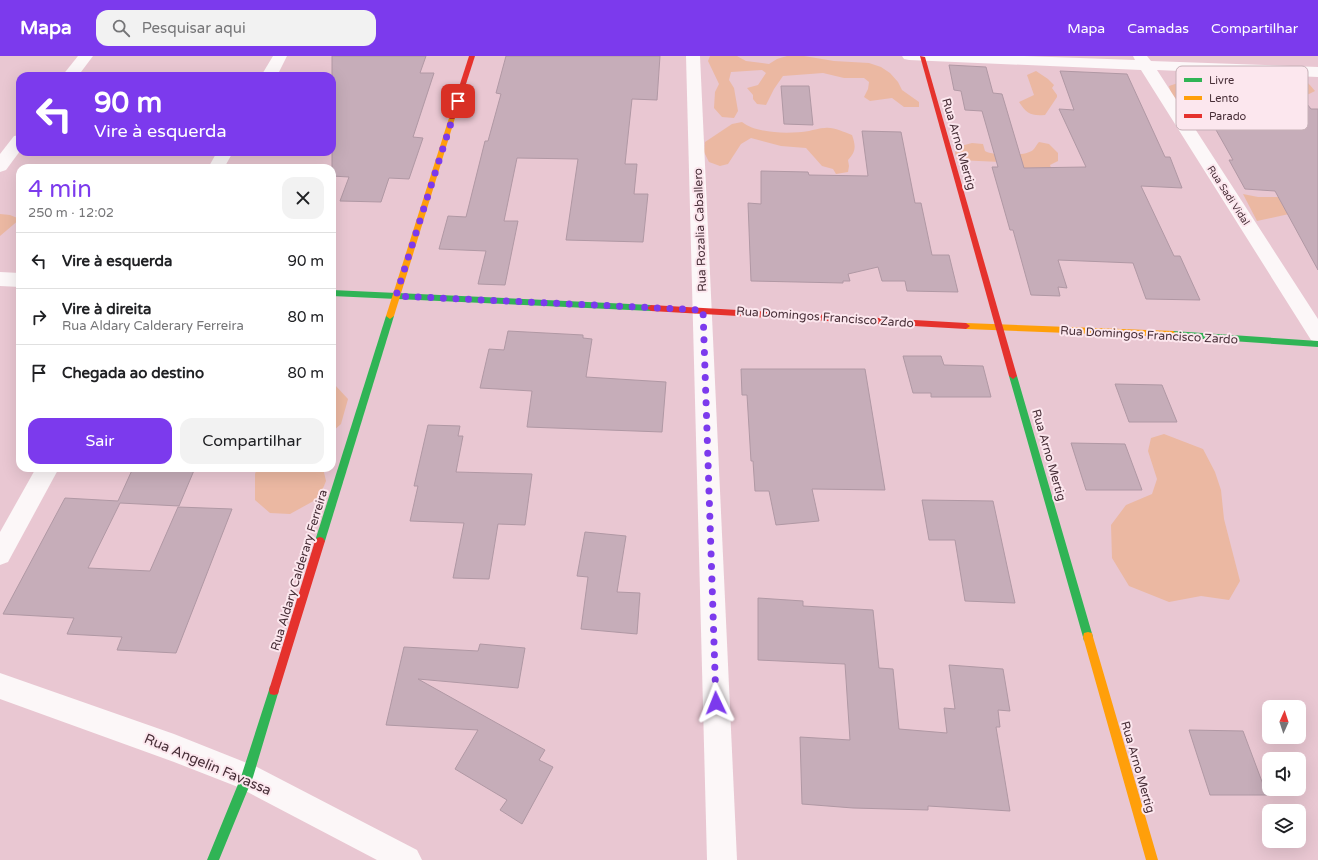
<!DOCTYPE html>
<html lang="pt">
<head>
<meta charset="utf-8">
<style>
  :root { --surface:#fff; --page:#f2f2f2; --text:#202124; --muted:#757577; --line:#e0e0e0; --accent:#7c3aed }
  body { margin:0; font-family:"Varela Round",sans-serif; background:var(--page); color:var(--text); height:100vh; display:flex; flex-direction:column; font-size:15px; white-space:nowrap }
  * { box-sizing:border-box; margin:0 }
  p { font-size:13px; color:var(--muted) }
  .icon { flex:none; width:22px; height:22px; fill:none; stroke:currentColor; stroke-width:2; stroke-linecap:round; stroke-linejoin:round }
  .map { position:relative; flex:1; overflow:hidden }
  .side { position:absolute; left:16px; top:108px; width:320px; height:308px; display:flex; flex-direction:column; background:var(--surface); border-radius:12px; box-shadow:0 4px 16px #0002 }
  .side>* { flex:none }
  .banner { position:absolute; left:16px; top:16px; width:320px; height:84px; border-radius:12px; box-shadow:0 4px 16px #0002; background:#7c3aed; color:#fff; overflow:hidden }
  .needle { width:26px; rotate:3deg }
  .buttons { position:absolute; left:1262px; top:644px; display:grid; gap:8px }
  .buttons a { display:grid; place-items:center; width:44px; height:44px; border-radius:8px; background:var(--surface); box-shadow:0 4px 16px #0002; font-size:20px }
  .pin { position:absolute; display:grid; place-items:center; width:34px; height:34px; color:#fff; margin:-17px; border-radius:8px; box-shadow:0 2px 6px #0006 }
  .me { position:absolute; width:44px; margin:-22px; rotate:358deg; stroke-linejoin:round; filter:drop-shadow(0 0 3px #0008) }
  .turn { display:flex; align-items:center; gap:14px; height:84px; padding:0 12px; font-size:18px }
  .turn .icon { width:52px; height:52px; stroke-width:2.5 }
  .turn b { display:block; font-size:28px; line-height:34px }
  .round { display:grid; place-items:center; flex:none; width:42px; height:42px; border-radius:12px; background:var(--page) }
  .summary { display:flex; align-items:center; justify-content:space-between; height:68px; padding:0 12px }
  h1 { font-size:24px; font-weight:600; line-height:30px; color:var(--accent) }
  .action { display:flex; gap:8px; margin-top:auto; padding:8px 12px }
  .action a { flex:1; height:46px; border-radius:12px; background:var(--accent); color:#fff; font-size:16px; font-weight:600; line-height:46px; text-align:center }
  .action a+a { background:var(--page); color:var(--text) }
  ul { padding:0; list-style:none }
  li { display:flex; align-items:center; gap:12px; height:56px; padding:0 12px; border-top:1px solid var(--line) }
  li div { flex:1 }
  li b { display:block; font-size:15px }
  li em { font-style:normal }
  header { display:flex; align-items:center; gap:24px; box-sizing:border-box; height:56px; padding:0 20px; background:var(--accent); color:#fff }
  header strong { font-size:19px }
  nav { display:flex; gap:22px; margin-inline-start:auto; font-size:14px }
  .search { width:280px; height:36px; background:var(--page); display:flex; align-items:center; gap:10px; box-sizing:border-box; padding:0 14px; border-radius:12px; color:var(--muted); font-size:15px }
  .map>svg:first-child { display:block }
</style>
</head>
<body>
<header>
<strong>Mapa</strong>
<div class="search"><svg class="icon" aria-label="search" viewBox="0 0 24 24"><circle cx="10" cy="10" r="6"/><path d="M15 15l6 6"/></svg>Pesquisar aqui</div>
<nav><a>Mapa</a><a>Camadas</a><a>Compartilhar</a></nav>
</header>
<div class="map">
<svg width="1318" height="804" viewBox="0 0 1318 804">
  <rect width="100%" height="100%" fill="#e9c7d2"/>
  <g fill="#ebb8a2">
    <polygon points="710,0 737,0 746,5 769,8 777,3 787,0 804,0 834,5 869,7 881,11 890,17 898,26 902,34 919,46 919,51 904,51 892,42 870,45 864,41 868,33 869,26 864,22 844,22 823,17 783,20 774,33 766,49 757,48 753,43 753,39 747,32 758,29 766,17 762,14 731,16 729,24 734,32 738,55 734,62 722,61 714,52 715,36 719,28 708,5"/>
    <path d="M1036 15 1048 23 1054 29 1052 32 1057 39V41L1045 59C1031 60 1027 58 1019 46L1034 39 1027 19Z"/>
    <path d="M1275 19C1294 19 1303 19 1315 35L1309 38 1288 41V59L1213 60C1210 62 1205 64 1201 65 1185 65 1172 44 1169 30L1178 27 1186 26 1201 44 1208 46 1243 50 1255 45 1256 28 1262 23Z"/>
    <path d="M742 66C757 78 790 78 809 75 814 74 819 72 825 72 834 71 843 76 852 79 856 90 856 96 848 104L849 110 848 116 836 118 833 113 822 110 806 92 781 90 751 82 741 88 728 108 720 110 709 106 704 96 705 86 732 68Z"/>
    <path d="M1039 86 1049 88 1058 97V105L1050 109 1057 129 1001 106 957 104 955 97 957 91 972 87 983 88 985 95C994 100 1024 101 1033 94 1035 92 1037 88 1039 86Z"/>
    <polygon points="1243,138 1258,141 1287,141 1289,158 1257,165"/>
    <polygon points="0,158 10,159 20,163 0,180"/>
    <polygon points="332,328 334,328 348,343 341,368 332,376"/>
    <polygon points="1164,378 1203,393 1215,416 1221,434 1224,463 1240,525 1229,544 1201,540 1169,546 1129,530 1112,502 1111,469 1126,449 1152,438 1157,423 1148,395 1151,382"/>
    <polygon points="257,412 323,412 326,425 319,442 290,458 270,457 255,444 255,418"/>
  </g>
  <g fill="#c6adb9" stroke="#b098a4">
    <polygon points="332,0 426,0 420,17 434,17 413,81 423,82 409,123 389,122 381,146 340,145 349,121 332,120"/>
    <polygon points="506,0 660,0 657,44 632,43 625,108 637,108 634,138 648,138 643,186 566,184 578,103 517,102 504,165 518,165 505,229 478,228 486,195 439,193 448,160 466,161 485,85 488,85 501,38 496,37"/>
    <polygon points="949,9 986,11 993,37 1002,38 1024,112 1086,111 1059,53 1074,54 1060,15 1127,18 1165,101 1170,101 1182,132 1141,130 1174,200 1180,200 1200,244 1146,243 1133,207 1058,204 1067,232 1058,231 1060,240 1031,239 1013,174 1010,174 992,111 998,111 982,55 965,54 961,35 954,34"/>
    <polygon points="1195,25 1237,25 1252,47 1307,48 1311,53 1318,53 1318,214 1275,135 1245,133 1229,104 1233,104 1211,65 1219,65"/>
    <polygon points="781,30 809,30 813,69 784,68"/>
    <polygon points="862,75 901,76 915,147 921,147 932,199 949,199 958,236 907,235 905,225 882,225 878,211 848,218 850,225 843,225 843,227 751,225 748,147 761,148 761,115 808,116 809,119 868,120"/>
    <polygon points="508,275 583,279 583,282 592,283 586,321 666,326 662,376 527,371 532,335 480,332 489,293 504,294"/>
    <polygon points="903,300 941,300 944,309 983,310 991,341 931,341 931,337 913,337"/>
    <polygon points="741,313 865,313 885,434 812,433 819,465 776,469 769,435 755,435 753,405 751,405 747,339 742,339"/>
    <polygon points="1115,328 1162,329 1177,366 1129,366"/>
    <polygon points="428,369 460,370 458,380 463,380 456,416 532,418 525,469 498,468 489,523 453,522 464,467 410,465 418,430 414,430"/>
    <polygon points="1071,387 1125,388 1142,434 1086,434"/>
    <polygon points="133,412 195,412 179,450 120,447 88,512 150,515 178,451 232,453 176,597 117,594 122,581 67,578 74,562 3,558 65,442 118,445"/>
    <polygon points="922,444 993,445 1015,547 965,545 955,484 929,484"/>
    <polygon points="585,476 626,480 617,536 640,537 637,578 581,573 588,521 577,520"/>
    <polygon points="758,542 803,545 803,550 873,554 879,612 893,613 899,673 947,677 944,652 955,653 949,609 1003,613 1010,655 998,654 1000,671 996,671 1010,755 928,750 928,754 853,752 802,748 800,681 850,684 845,608 758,604"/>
    <polygon points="480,588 525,592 518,632 418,623 545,694 539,704 553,711 522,768 500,754 507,744 455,713 478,674 386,669 404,591 478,595"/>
    <polygon points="1189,674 1243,675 1267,739 1210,739"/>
  </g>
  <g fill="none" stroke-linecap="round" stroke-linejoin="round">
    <g fill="#fcf7f8" fill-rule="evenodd">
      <polygon points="78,0 93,0 78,20 62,20"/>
      <polygon points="273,0 287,0 277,20 261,20"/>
      <polygon points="686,0 700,0 737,804 707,804"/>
      <polygon points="902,0 1024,0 1135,4 1133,0 1147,0 1151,5 1318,11 1318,21 1157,14 1318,263 1318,287 1311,284 1141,14 909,4 904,3"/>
      <polygon points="20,79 20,95 6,114 0,116 0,98 14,80"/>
      <polygon points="217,96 233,96 224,112 208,112"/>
      <polygon points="0,216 20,217 20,231 0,230"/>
      <polygon points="36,412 59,412 8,506 0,509 0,476"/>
      <polygon points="0,617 174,678 257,711 417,794 422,804 377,804 238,731 174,706 0,643"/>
    </g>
    <g fill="#30b455" fill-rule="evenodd">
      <polygon points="332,234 651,249 655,252 651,255 332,240"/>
      <polygon points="390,257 394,260 325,485 323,488 320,489 317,488 315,485 386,260"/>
      <polygon points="1173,275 1318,285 1318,291 1173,281 1169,278"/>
      <polygon points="1013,317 1017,320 1093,581 1092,585 1088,586 1084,585 1083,581 1009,320"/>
      <polygon points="274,629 278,630 279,634 253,721 219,804 207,804 241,721 269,634 270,630"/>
    </g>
    <g fill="#ff9f0a" fill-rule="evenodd">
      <polygon points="452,60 455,62 394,260 390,263 386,260 449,62"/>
      <polygon points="966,267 1173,275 1177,278 1173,281 966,273 962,270"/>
      <polygon points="1088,576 1092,577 1093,581 1158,804 1146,804 1083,581 1084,577"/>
    </g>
    <g fill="#e5322d" fill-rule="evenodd">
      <polygon points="469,0 475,0 455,62 454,63 450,63 449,62"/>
      <polygon points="920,0 925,1 1017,320 1013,323 1009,320"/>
      <polygon points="651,249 966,267 970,270 966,273 651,255 647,252"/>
      <polygon points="320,481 323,482 325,485 279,634 278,638 274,639 270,638 269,634 315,485 317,482"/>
    </g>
  </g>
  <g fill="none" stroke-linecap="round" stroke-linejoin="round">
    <polyline stroke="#7c3aed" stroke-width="7" stroke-dasharray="0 12.6" points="458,45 396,240 703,254 716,647"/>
  </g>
  <g text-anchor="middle" stroke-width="4" stroke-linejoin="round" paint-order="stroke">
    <g font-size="10" fill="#472e37" stroke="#fce7ee">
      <text transform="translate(1229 139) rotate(57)" y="4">Rua Sadi Vidal</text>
    </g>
    <g font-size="12" fill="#472e37" stroke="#fce7ee">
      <text transform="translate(959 88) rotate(74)" y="4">Rua Arno Mertig</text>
      <text transform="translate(700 174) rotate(-92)" y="4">Rua Rozalia Caballero</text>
      <text transform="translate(825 261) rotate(4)" y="4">Rua Domingos Francisco Zardo</text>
      <text transform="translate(1149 279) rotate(3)" y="4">Rua Domingos Francisco Zardo</text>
      <text transform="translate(1049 399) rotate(74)" y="4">Rua Arno Mertig</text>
      <text transform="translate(299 514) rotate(-73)" y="4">Rua Aldary Calderary Ferreira</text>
      <text transform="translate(1138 711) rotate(74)" y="4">Rua Arno Mertig</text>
    </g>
    <g font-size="14" fill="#472e37" stroke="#fce7ee">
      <text transform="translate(208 708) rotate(23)" y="5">Rua Angelin Favassa</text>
    </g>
  </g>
  <rect x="1176" y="10" width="132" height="64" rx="6" fill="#fce7ee" stroke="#c6b0b7" stroke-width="1"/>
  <rect x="1184" y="22" width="18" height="4" fill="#30b455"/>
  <rect x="1184" y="40" width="18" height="4" fill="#ff9f0a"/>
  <rect x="1184" y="58" width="18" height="4" fill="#e5322d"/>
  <g font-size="11" fill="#472e37">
    <text x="1209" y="28">Livre</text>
    <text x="1209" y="46">Lento</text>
    <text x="1209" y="64">Parado</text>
  </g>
</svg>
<div class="buttons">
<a><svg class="needle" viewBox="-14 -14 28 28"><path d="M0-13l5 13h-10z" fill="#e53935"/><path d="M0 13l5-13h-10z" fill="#757577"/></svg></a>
<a><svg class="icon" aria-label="sound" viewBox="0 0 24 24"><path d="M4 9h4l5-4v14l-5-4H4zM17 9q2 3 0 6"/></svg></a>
<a><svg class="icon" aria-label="layers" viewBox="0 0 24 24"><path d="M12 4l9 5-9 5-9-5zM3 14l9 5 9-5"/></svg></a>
</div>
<div class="pin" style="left:458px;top:45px;background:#d93025"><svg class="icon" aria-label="arrive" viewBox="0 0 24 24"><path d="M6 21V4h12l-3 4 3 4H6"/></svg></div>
<svg class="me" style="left:716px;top:647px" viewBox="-20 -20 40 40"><path d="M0-17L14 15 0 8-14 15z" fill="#7c3aed" stroke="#fff" stroke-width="4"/></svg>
<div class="banner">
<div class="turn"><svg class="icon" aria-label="left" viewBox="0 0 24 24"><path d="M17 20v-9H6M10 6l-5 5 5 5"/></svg><div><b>90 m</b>Vire à esquerda</div></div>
</div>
<section class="side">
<div class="summary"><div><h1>4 min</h1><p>250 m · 12:02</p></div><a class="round"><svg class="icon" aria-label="close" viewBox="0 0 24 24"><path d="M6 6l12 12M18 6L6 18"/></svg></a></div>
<ul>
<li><svg class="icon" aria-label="left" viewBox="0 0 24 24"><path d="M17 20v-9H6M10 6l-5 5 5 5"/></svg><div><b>Vire à esquerda</b></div><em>90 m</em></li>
<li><svg class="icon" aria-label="right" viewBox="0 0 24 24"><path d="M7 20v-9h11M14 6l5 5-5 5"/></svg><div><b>Vire à direita</b><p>Rua Aldary Calderary Ferreira</p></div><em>80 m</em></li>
<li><svg class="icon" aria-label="arrive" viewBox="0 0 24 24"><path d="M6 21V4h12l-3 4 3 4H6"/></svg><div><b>Chegada ao destino</b></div><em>80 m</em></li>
</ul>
<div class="action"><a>Sair</a><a>Compartilhar</a></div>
</section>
</div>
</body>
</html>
